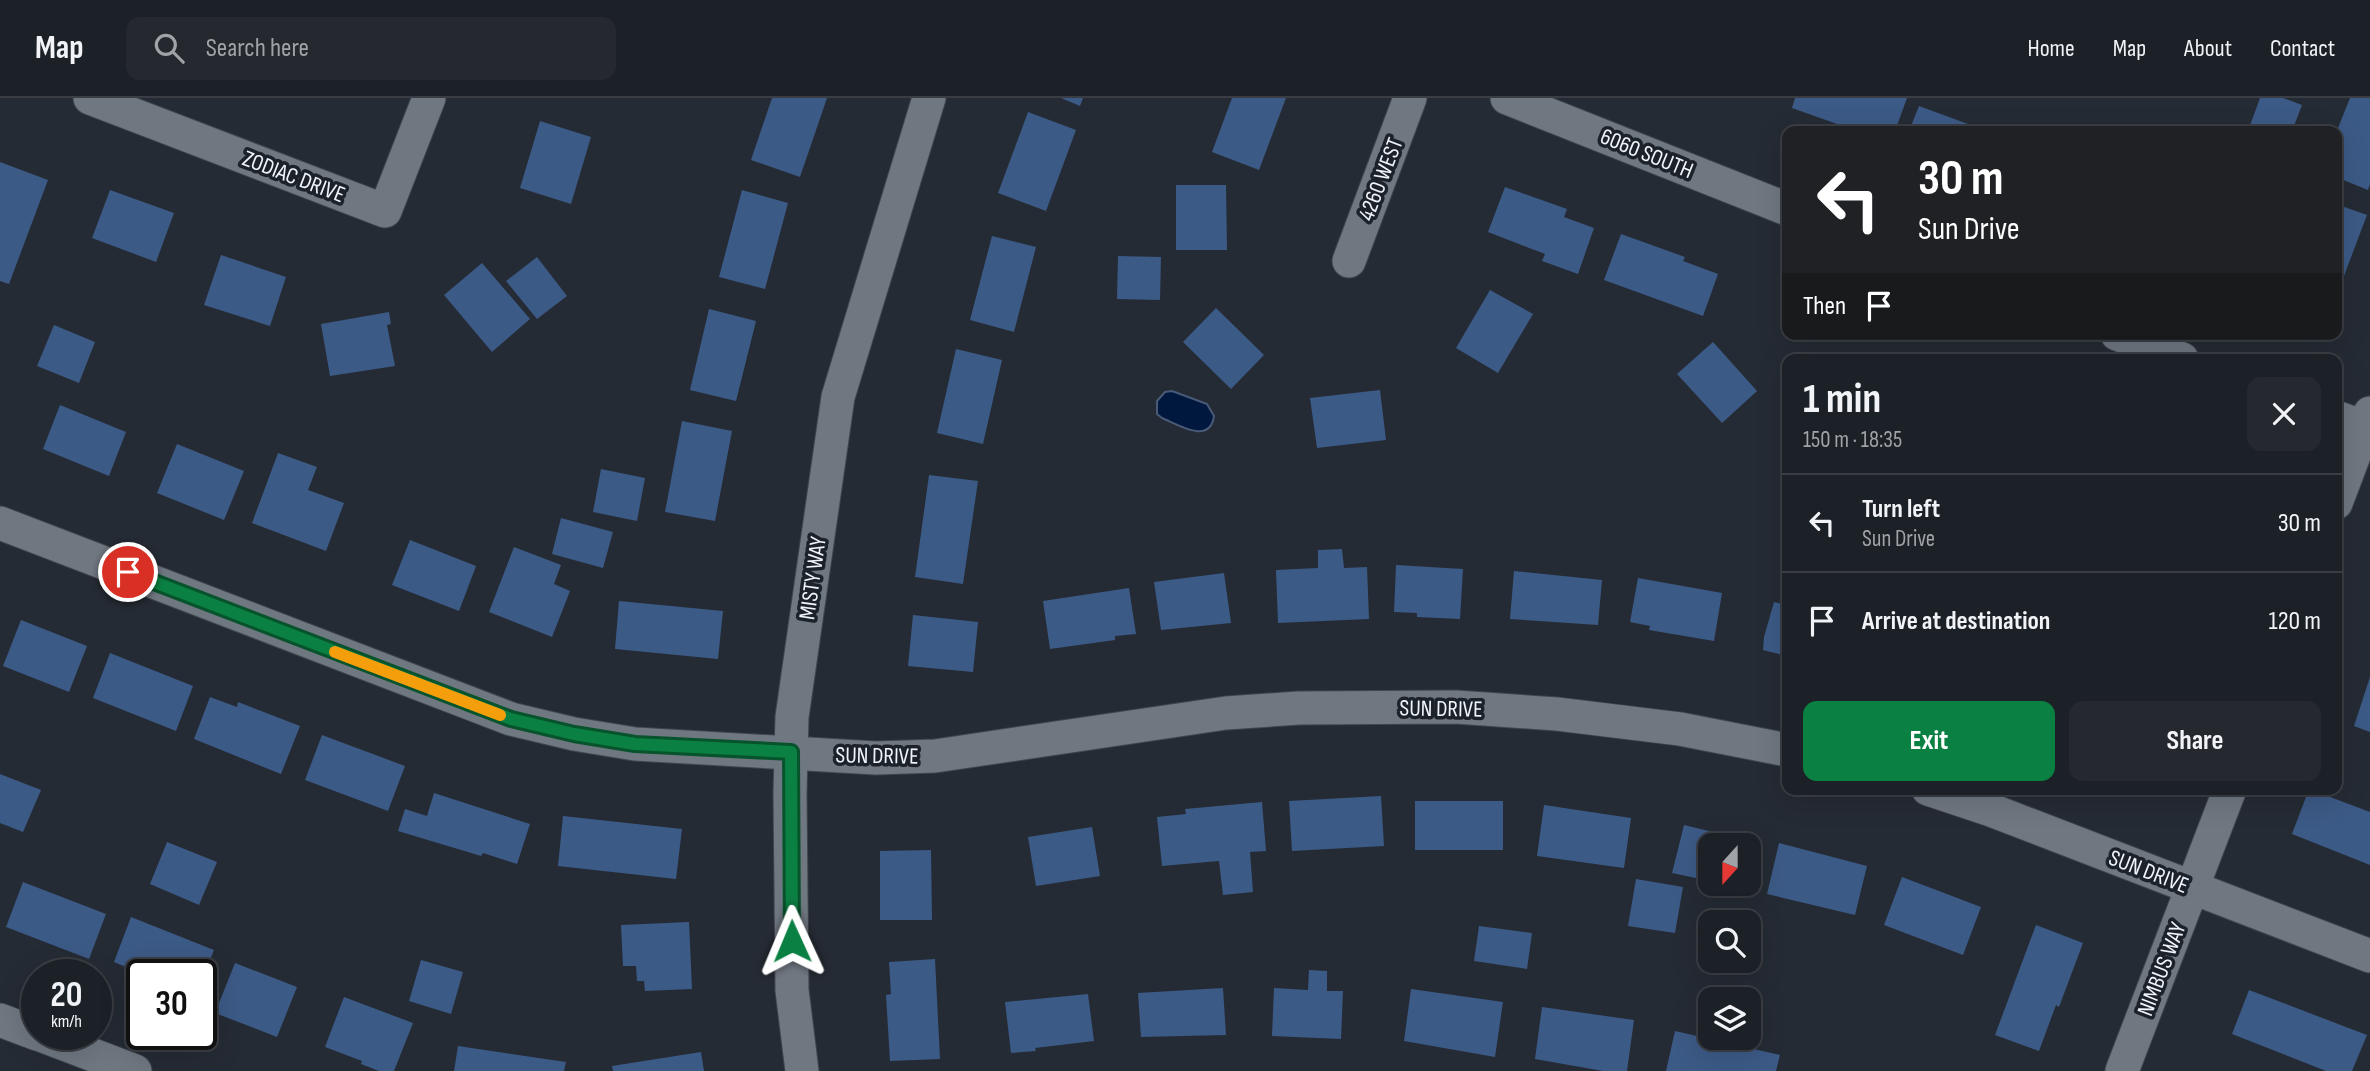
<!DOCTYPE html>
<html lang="en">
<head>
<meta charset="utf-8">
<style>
  :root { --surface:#1c2027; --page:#25282f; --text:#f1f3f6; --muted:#a0a3a7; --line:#3a3e44; --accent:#0b8043 }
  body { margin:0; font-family:"Sofia Sans Condensed",sans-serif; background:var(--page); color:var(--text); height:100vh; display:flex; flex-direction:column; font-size:26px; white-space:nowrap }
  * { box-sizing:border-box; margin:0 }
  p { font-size:23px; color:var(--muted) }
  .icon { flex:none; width:38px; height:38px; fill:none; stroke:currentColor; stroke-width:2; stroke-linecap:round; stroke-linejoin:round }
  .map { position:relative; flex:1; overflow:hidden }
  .panel { position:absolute; left:1782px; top:256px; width:560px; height:441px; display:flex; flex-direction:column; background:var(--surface); border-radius:14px; box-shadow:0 7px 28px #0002,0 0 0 2px var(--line) }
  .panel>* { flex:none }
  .top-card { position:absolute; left:1782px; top:28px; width:560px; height:214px; border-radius:14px; box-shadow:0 7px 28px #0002,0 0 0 2px var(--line); background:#202124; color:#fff; overflow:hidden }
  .needle { width:46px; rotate:201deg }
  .tools { position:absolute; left:1698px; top:735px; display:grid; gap:14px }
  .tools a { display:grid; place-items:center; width:63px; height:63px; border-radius:14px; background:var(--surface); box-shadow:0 7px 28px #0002,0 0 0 2px var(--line); font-size:35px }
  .speed { position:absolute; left:21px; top:861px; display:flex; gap:14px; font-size:35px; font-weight:700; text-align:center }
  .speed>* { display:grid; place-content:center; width:91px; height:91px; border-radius:50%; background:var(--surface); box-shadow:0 7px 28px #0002,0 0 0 2px var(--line); line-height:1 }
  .speed small { font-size:18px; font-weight:400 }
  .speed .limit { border:4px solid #111; border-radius:10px; background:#fff; color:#111 }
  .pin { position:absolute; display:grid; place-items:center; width:60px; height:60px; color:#fff; margin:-30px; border:4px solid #fff; border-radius:50%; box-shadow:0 2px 7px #0007 }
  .me { position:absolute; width:77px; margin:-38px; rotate:359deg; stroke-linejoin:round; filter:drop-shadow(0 0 5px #0008) }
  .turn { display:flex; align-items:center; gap:24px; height:147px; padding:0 21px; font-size:32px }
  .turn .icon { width:91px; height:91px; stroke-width:2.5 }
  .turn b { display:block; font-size:49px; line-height:60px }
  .then { display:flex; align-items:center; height:66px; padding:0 21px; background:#0003; gap:14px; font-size:26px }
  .round { display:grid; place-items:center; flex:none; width:74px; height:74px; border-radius:14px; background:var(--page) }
  .overview { display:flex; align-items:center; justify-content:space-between; height:119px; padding:0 21px }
  h1 { font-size:42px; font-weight:700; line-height:52px }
  .button { display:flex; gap:14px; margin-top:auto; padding:14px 21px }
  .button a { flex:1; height:80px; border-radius:14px; background:var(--accent); color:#fff; font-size:28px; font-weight:700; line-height:80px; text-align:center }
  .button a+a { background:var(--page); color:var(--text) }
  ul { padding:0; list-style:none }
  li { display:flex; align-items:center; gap:21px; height:98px; padding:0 21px; border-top:2px solid var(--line) }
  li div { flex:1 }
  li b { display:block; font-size:26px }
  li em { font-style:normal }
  header { display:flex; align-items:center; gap:42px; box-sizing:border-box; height:98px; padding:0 35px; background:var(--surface); border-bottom:2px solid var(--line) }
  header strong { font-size:33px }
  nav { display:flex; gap:38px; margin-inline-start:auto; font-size:24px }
  .search { width:490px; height:63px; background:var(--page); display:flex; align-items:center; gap:18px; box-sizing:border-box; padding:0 24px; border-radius:14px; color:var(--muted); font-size:26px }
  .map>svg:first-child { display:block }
</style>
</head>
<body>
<header>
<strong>Map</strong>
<div class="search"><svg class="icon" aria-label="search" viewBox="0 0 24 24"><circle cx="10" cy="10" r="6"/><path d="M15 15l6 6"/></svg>Search here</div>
<nav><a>Home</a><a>Map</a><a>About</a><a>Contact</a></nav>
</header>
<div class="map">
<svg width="2370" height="973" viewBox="0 0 2370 973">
  <rect width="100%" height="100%" fill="#252b34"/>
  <path fill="#00183e" stroke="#485a77" stroke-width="2" d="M1172 293 1207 306 1214 318C1210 347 1179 327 1162 320L1157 316V303L1165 294Z"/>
  <g fill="#3c5a86">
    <polygon points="772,0 827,0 800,79 751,62"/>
    <polygon points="1061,0 1083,0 1080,8"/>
    <polygon points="1232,0 1286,0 1259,72 1212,54"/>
    <polygon points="1795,0 1907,0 1895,33 1865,33 1855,30 1854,32 1792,10"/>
    <polygon points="2260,0 2283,0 2302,7 2292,33 2248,33"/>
    <polygon points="2350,0 2370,0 2370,86 2368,92 2336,79 2336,35"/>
    <polygon points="1919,8 1987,33 1909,33"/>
    <polygon points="1028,14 1076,32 1046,113 998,95"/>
    <polygon points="540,23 591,39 571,106 520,90"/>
    <polygon points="0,64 48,82 9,186 0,183"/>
    <polygon points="1176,87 1226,87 1227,152 1176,152"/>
    <polygon points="1505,89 1567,111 1564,119 1594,130 1578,176 1542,163 1545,156 1488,134"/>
    <polygon points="110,92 174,115 156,164 92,140"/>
    <polygon points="742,92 788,105 765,191 719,179"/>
    <polygon points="2336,106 2367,117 2336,199"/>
    <polygon points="1621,136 1685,159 1683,163 1718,176 1703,218 1604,182"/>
    <polygon points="992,138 1036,149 1014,234 970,222"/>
    <polygon points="221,157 286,179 270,228 204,207"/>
    <polygon points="1118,158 1161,159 1160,202 1117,201"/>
    <polygon points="537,159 567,198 537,221 506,183"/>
    <polygon points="482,165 530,221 492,254 444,197"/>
    <polygon points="1490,192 1533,216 1498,275 1456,250"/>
    <polygon points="1216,210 1264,257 1231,291 1183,244"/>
    <polygon points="709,211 756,223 736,303 690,292"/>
    <polygon points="389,214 391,226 387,227 395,268 330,278 321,226"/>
    <polygon points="54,227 95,244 79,285 37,268"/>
    <polygon points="1713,244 1757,293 1722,325 1677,276"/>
    <polygon points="956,251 1002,262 983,346 937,335"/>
    <polygon points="1380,292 1386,342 1317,350 1310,300"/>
    <polygon points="60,307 126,334 109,378 43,351"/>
    <polygon points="682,323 732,333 715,423 665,414"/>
    <polygon points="177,346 244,373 224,422 157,395"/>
    <polygon points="278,355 317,369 308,392 344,405 326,453 252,425"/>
    <polygon points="601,371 645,380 637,423 593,414"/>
    <polygon points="929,377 978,383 963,486 915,479"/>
    <polygon points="561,420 613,434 603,470 552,456"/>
    <polygon points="410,442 476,468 459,513 392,487"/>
    <polygon points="514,449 561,467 554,486 570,493 552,539 489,514"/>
    <polygon points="1342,451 1344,470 1367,469 1369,521 1278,525 1276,472 1318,470 1318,452"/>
    <polygon points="1396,467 1463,471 1460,521 1417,519 1417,515 1394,514"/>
    <polygon points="1514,473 1602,482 1598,527 1510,521"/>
    <polygon points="1224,475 1231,525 1161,532 1154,484"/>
    <polygon points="1638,480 1722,495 1714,543 1649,532 1650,528 1630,524"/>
    <polygon points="1129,490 1136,536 1115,538 1115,542 1050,551 1043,503"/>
    <polygon points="619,503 723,513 718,561 615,551"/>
    <polygon points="1774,504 1787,507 1787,558 1763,552 1764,539"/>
    <polygon points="913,517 978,524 973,574 908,568"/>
    <polygon points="21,522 87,548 69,594 3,568"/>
    <polygon points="110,555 193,588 176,633 93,600"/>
    <polygon points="2370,579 2370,634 2354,628"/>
    <polygon points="210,599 237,609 238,604 300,628 281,676 194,641"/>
    <polygon points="322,637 405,668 388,713 305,682"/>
    <polygon points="0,676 41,692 23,734 0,725"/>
    <polygon points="2309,691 2370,714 2370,767 2292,736"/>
    <polygon points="434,695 530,726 517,766 483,755 481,758 398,733 405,711 427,718"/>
    <polygon points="1381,698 1384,748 1292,753 1289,703"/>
    <rect x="1415" y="703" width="88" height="49"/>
    <polygon points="1262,704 1266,753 1250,754 1253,794 1223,797 1219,763 1162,768 1157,719 1186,716 1185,711"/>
    <polygon points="1544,707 1631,720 1624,770 1537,758"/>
    <polygon points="563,718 682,731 676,781 558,768"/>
    <polygon points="1684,727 1746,742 1745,747 1710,747 1710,783 1672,775"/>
    <polygon points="1092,729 1100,778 1036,788 1028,739"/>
    <polygon points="167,744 217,764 199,807 150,786"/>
    <polygon points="1779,745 1867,768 1855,817 1767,796"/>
    <polygon points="931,752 932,822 880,822 880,753"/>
    <polygon points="1902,779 1981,809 1963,857 1884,827"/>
    <polygon points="1636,781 1683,789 1675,835 1628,828"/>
    <polygon points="23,784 106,816 89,861 6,829"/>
    <polygon points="131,819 214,852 201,884 201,877 145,877 114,864"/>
    <polygon points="689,824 692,891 645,893 644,883 637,883 636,868 623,868 621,827"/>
    <polygon points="2036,827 2083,845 2059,909 2056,907 2039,953 1995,937"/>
    <polygon points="1479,828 1532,835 1527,871 1474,863"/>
    <polygon points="935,861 940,961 890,963 886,897 891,896 889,864"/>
    <polygon points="421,862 463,874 451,916 409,903"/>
    <polygon points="235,865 297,889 277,939 215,915"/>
    <polygon points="1309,872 1327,873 1327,893 1343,893 1341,941 1272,938 1274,890 1308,892"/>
    <polygon points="1223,890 1226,937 1141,939 1138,895"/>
    <polygon points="1411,891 1503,904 1495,959 1404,943"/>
    <polygon points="2249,892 2367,937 2352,973 2326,973 2232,936"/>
    <polygon points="1088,896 1094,943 1035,950 1036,953 1011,955 1005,904"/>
    <polygon points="344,899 413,925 394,973 379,973 361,966 362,963 325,949"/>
    <polygon points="1542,909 1634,922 1627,973 1603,973 1535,961"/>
    <polygon points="1675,933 1780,957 1776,973 1666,973"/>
    <polygon points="458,948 566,964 564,973 454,973"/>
    <polygon points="701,954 704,973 613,973 612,968"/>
  </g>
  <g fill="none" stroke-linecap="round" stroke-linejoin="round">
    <defs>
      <g id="minor">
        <polyline points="90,0 385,113 429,0"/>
        <polyline points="1507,0 1787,111"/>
        <polyline points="1349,163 1410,0"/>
        <polyline points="2117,236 2182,261"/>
        <polyline points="2336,319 2364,329"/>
        <polyline points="2336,405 2370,315"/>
        <polyline points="0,425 511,621 574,636 635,646 876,660 935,658 1226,615 1299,610 1456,609 1557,616 1680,631 1787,652"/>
        <polyline points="1928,691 1991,712 2370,858"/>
        <polyline points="0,922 37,936"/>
        <polyline points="38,936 135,973"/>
        <polyline points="802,973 792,892 790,695 792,619 838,299 929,0"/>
        <polyline points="2122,973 2230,691"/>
      </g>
    </defs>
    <use href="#minor" stroke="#40464d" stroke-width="35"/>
    <use href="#minor" stroke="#6f7781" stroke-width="33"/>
  </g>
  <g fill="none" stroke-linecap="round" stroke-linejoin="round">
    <defs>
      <polyline id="route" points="128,474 511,621 574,636 635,646 791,654 792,843"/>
    </defs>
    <use href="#route" stroke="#07532c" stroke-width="18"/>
    <use href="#route" stroke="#0b8043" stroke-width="12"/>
    <polyline stroke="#f59e0b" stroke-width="12" points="335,554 500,617"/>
  </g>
  <g text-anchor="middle" stroke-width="7" stroke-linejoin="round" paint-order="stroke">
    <g font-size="23" fill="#f0f5fb" stroke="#1c222a">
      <text transform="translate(1647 55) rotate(22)" y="8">6060 SOUTH</text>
      <text transform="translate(294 78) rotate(21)" y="8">ZODIAC DRIVE</text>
      <text transform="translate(1380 81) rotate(-69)" y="8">4260 WEST</text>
      <text transform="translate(812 480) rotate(-82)" y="8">MISTY WAY</text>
      <text transform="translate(1441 610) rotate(1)" y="8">SUN DRIVE</text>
      <text transform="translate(877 657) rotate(1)" y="8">SUN DRIVE</text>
      <text transform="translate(2149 773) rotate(21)" y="8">SUN DRIVE</text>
      <text transform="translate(2161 871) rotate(-69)" y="8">NIMBUS WAY</text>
    </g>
  </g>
</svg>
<div class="tools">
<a><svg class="needle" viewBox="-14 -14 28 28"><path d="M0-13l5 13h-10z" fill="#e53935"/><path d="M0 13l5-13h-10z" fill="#a0a3a7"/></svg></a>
<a><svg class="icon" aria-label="search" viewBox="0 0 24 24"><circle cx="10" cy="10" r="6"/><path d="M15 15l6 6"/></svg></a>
<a><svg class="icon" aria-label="layers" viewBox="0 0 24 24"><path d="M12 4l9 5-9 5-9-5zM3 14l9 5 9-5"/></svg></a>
</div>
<div class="speed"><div>20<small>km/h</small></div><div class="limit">30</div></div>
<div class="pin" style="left:128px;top:474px;background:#d93025"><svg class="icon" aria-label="arrive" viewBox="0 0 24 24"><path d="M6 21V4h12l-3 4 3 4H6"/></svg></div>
<svg class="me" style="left:792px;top:843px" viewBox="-20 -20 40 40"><path d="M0-17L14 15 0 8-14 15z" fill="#0b8043" stroke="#fff" stroke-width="4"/></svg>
<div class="top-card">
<div class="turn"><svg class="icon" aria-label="left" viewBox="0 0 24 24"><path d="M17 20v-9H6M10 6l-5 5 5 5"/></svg><div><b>30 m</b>Sun Drive</div></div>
<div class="then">Then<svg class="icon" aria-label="arrive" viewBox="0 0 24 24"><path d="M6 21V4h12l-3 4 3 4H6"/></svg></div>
</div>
<section class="panel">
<div class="overview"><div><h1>1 min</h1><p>150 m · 18:35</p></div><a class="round"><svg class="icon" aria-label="close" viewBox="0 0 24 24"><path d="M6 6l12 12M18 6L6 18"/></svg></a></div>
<ul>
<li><svg class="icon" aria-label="left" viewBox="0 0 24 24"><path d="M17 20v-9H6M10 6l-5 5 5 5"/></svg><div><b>Turn left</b><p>Sun Drive</p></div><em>30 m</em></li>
<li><svg class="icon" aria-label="arrive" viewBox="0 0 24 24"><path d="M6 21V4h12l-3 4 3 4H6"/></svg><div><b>Arrive at destination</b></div><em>120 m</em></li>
</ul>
<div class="button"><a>Exit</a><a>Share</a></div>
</section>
</div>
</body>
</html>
